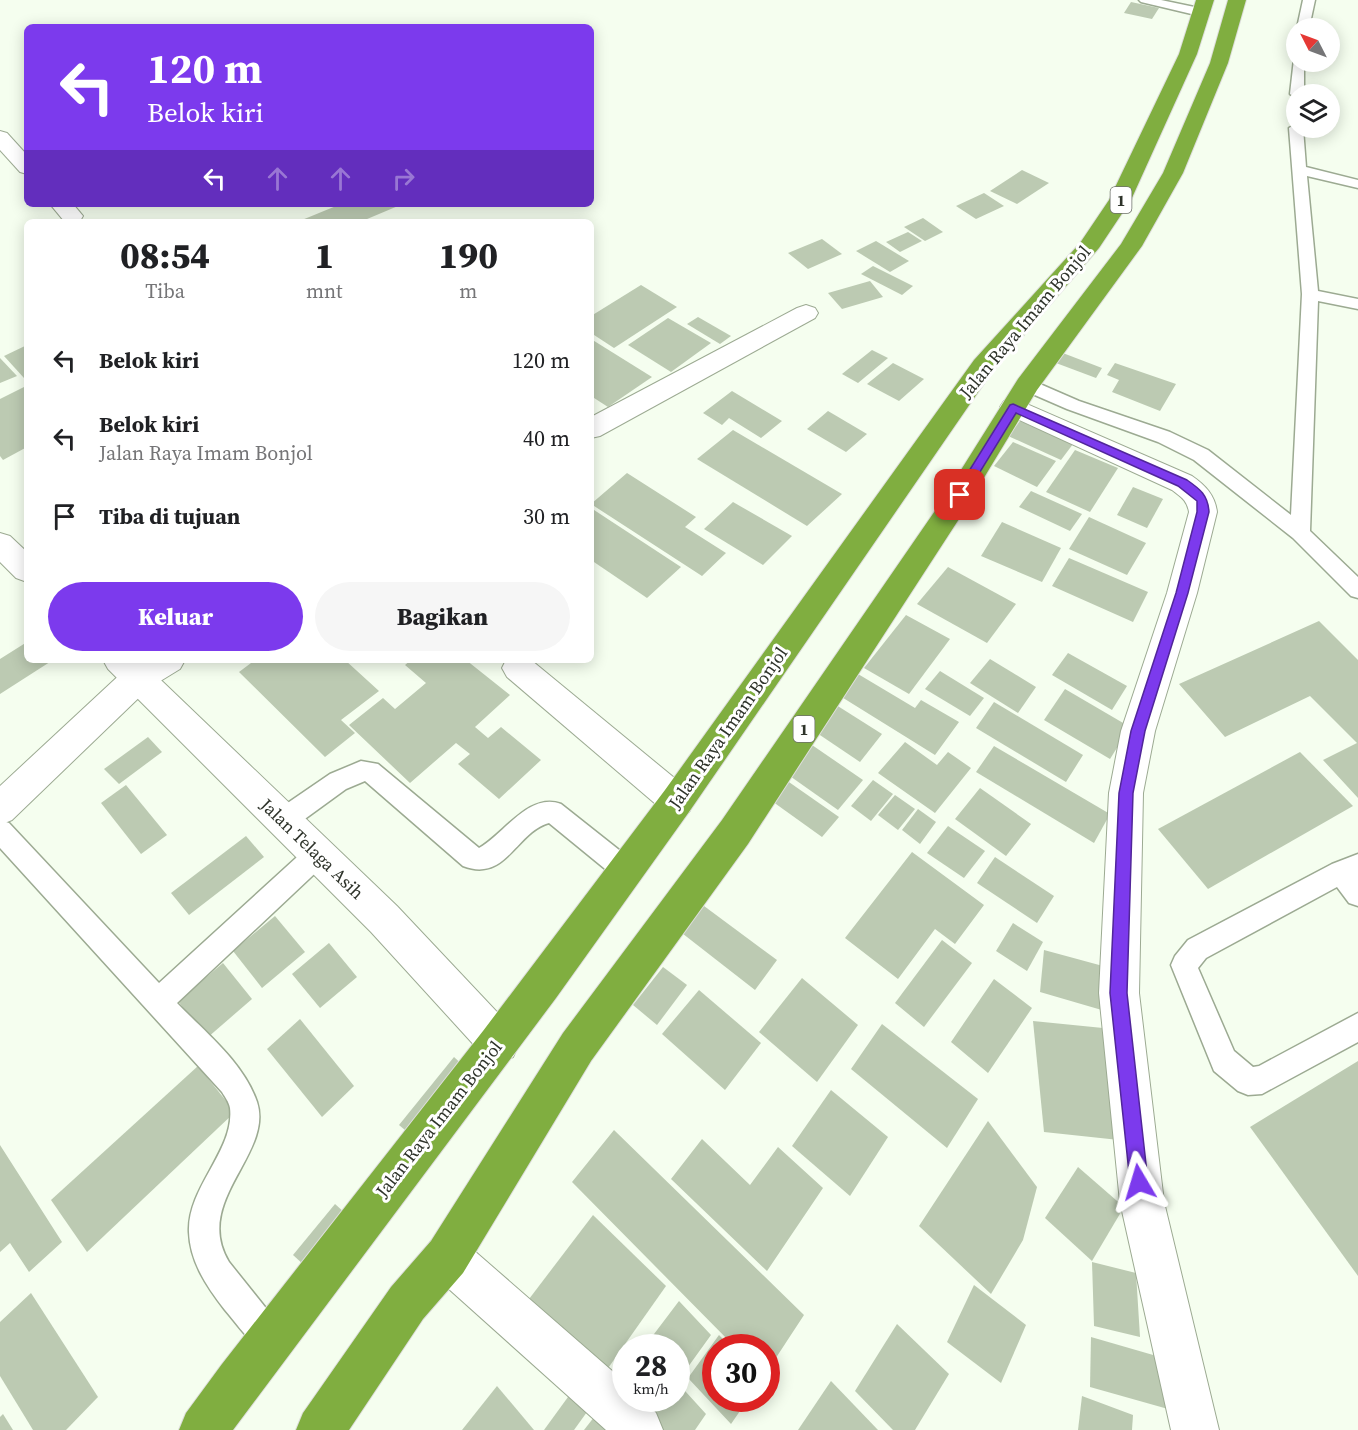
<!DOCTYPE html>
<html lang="id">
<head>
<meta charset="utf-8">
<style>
  :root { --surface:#fff; --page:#f6f6f6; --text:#202124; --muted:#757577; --accent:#7c3aed }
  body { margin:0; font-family:"Source Serif 4",serif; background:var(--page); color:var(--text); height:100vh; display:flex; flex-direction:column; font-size:22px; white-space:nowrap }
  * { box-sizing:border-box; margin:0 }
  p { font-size:20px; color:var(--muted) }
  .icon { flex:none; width:33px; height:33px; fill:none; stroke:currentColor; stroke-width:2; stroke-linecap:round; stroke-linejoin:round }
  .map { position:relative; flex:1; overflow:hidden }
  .sheet { position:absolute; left:24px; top:219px; width:570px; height:444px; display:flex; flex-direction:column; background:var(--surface); border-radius:9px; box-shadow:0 3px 15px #0003 }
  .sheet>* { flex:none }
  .banner { position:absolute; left:24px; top:24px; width:570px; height:183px; border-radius:9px; box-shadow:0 3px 15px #0003; background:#7c3aed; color:#fff; overflow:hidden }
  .needle { width:39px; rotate:312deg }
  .controls { position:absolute; left:1286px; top:18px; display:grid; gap:12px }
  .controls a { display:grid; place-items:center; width:54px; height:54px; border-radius:50%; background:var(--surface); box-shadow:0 3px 15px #0003; font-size:30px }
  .speed { position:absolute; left:612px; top:1334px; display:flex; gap:12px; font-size:30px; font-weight:700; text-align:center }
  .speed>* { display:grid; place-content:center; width:78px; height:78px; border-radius:50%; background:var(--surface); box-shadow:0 3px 15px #0003; line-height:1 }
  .speed small { font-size:15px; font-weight:400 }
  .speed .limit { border:9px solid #d22; background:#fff; color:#111 }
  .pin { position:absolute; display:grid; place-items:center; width:51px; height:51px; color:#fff; margin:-26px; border-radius:12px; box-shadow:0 3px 9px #0006 }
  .me { position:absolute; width:66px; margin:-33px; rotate:353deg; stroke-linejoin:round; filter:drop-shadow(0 0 4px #0008) }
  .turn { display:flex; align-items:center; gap:21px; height:126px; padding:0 24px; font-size:27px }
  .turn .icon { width:78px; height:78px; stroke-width:2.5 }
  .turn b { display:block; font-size:42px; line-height:51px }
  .lanes { display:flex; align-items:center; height:57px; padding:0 24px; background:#0003; justify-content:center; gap:30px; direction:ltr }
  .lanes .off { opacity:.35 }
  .eta { display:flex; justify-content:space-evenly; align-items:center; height:102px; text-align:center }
  .eta b { font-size:36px; font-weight:800; line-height:42px }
  .action { display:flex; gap:12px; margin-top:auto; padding:12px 24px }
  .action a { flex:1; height:69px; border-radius:36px; background:var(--accent); color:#fff; font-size:24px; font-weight:800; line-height:69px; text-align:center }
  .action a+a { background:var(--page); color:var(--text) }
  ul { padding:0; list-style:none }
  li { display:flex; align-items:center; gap:18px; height:78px; padding:0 24px }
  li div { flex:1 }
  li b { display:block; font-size:22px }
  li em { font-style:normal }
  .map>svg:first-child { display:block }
</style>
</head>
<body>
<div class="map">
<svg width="1358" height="1430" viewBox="0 0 1358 1430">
  <rect width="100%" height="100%" fill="#f5feef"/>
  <g fill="#bccab2">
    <polygon points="1131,2 1159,8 1152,19 1124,13"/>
    <polygon points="1022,170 1049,183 1017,204 990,191"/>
    <polygon points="984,193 1004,206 976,219 956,206"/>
    <polygon points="341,204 396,204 398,206 360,222 297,222"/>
    <polygon points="923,218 943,232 925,241 904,227"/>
    <polygon points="908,232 922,241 900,252 886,242"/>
    <polygon points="822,239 842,254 808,269 788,253"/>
    <polygon points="876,241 909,261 890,272 856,251"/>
    <polygon points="873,266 913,286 902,295 861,274"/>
    <polygon points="870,281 883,297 842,309 828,293"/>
    <polygon points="641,285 677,307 614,348 591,333 591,316"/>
    <polygon points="698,317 731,336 720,344 687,324"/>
    <polygon points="668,318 711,343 671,372 628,345"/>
    <polygon points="591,339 652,377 608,407 591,396"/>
    <polygon points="27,345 27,377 24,378 4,356"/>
    <polygon points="872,350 888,358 858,383 842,374"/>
    <polygon points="1055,350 1102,368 1096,378 1048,360"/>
    <polygon points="0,358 17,376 0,383"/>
    <polygon points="893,363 924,379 899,401 867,384"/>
    <polygon points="1115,363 1176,384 1160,411 1112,392 1119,380 1107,375"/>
    <polygon points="26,386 27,447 3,460 0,456 0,399"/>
    <polygon points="732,391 782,421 761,438 729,418 722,425 703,413"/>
    <polygon points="828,411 867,434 846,452 807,429"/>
    <polygon points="1020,421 1073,444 1061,460 1008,436"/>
    <polygon points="733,430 842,494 807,526 697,459"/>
    <polygon points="1013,442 1056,461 1037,487 994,466"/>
    <polygon points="1075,450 1118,468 1090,512 1046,492"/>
    <polygon points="627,473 696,517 685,527 726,553 702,576 591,504"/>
    <polygon points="1133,487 1163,499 1147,528 1117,515"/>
    <polygon points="1031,491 1082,514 1070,531 1019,507"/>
    <polygon points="733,502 792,536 763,565 704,529"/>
    <polygon points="591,508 681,567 647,598 591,560"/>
    <polygon points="1089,517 1146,543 1127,575 1069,549"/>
    <polygon points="1002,522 1061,548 1042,582 981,556"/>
    <polygon points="1069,558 1148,592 1133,622 1052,586"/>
    <polygon points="948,567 1016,604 987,643 917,604"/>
    <polygon points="906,615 950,639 909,694 864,668"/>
    <polygon points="1319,621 1358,660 1358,798 1323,760 1357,743 1310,696 1225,737 1179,684"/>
    <polygon points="27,642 27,660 53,660 0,694 0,659"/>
    <polygon points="1068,653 1127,686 1112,710 1052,675"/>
    <polygon points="990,659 1036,687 1018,713 970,683"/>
    <polygon points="255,660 345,660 379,691 341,720 355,733 325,757 239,672"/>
    <polygon points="411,660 466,660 510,695 475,727 488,738 501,727 541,760 499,799 458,764 470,754 456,743 410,783 349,725 383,698 395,709 426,683 405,665"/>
    <polygon points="940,671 984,698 970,716 925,689"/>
    <polygon points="858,674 915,708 921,700 959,722 935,755 840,696"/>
    <polygon points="1065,689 1130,727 1110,759 1044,720"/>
    <polygon points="994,702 1083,755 1066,782 976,728"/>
    <polygon points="833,703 882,734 860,762 811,729"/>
    <polygon points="148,737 162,752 119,784 104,769"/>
    <polygon points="905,742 937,765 948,752 971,768 935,813 878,773"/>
    <polygon points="812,745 863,780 838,810 787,774"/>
    <polygon points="994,746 1110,814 1094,843 976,772"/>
    <polygon points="1300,752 1353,806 1208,889 1158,829"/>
    <polygon points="786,780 839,817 822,837 769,799"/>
    <polygon points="873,780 893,794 871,821 851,806"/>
    <polygon points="126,785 167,835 141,854 101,803"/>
    <polygon points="980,788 1031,824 1006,856 955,819"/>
    <polygon points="895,795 915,809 898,830 878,815"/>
    <polygon points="918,809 936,822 920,844 902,830"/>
    <polygon points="948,826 985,851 964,878 927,853"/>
    <polygon points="246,836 264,857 189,915 171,893"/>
    <polygon points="912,852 984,905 955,944 935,929 898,979 845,938"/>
    <polygon points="995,857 1054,896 1037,923 977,883"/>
    <polygon points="700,903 777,960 755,990 678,930"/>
    <polygon points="275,916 305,952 262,988 233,951"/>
    <polygon points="1013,923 1043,942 1027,971 996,951"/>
    <polygon points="942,940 972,963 924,1027 895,1003"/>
    <polygon points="329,943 357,977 320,1008 292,974"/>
    <polygon points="1044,950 1114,969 1112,1013 1040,992"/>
    <polygon points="223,963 252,999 207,1038 178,1001"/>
    <polygon points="663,967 687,985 657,1025 633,1005"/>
    <polygon points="802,978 858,1025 817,1082 759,1032"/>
    <polygon points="994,979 1032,1008 988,1073 951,1042"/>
    <polygon points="699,990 761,1043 725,1090 662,1034"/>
    <polygon points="300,1019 354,1086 322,1117 267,1049"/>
    <polygon points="1033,1021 1103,1028 1119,1140 1044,1132"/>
    <polygon points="882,1024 978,1099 947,1148 851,1069"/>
    <polygon points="454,1057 466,1068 412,1136 399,1125"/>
    <polygon points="1358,1061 1358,1276 1250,1127"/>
    <polygon points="198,1066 235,1112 87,1252 51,1200"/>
    <polygon points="831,1090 888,1137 850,1196 792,1146"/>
    <polygon points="988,1121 1037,1187 1023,1240 991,1294 919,1226"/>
    <polygon points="614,1130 804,1315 766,1373 766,1347 735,1347 572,1182"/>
    <polygon points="702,1139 750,1185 778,1147 823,1188 767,1271 671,1179"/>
    <polygon points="0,1145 62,1242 29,1272 10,1243 0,1252"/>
    <polygon points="1078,1167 1124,1207 1092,1261 1045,1218"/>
    <polygon points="335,1204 345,1213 304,1265 293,1255"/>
    <polygon points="593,1215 666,1286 599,1381 526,1303"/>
    <polygon points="1092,1262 1136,1273 1140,1337 1094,1326"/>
    <polygon points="974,1285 1026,1325 1001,1383 947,1342"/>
    <polygon points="31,1293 98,1397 66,1430 33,1430 0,1376 0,1322"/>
    <polygon points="679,1301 711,1335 680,1378 676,1373 676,1347 653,1347 648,1342"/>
    <polygon points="897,1324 949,1374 915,1430 893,1430 855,1391"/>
    <polygon points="719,1335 731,1347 716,1347 716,1398 749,1398 731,1424 688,1378"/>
    <polygon points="1091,1337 1167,1359 1168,1409 1090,1387"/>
    <polygon points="626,1367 626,1398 676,1398 676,1381 706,1414 695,1430 648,1430 610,1386"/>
    <polygon points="831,1381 878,1430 798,1430"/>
    <polygon points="497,1386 534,1430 462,1430"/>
    <polygon points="576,1386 592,1405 574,1430 544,1430"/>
    <polygon points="1082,1396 1133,1415 1132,1430 1078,1430"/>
    <polygon points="598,1412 613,1430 584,1430"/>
    <polygon points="3,1414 13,1430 0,1430 0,1417"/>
  </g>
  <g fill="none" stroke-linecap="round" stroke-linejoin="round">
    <defs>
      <g id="service">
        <polygon points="1139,0 1161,0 1204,9 1206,12 1200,16 1141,2"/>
        <polygon points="1303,0 1315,0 1309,28 1297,28"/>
        <polygon points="1294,59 1304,62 1304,94 1296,94 1296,98 1290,94"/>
        <polygon points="1296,124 1296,128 1303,128 1306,167 1358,180 1358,188 1307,176 1318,291 1358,299 1358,309 1318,301 1310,531 1358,577 1358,598 1351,596 1293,538 1194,460 1158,442 1067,409 1021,389 1018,385 1021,381 1033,381 1079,401 1170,432 1208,450 1291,515 1302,294 1289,128"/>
        <path d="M361 761 378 764 479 848C504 834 529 792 561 804L633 861 636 869 633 877 624 881 615 877 549 823C516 832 506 883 463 866L365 781 346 789 291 829 282 832 273 829 270 821 273 813 330 774Z"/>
        <path d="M0 820 9 823 159 983 308 847 317 843 326 847 329 855 326 863 177 1003C205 1032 244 1063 257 1102 274 1154 192 1201 229 1262L281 1327 286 1338 281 1349 270 1354C251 1346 238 1325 225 1310 207 1287 190 1262 189 1232 187 1187 235 1150 230 1108 229 1102 225 1097 222 1092L0 848Z"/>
        <polygon points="1358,854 1358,906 1349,903 1337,887 1206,958 1198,968 1234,1051 1253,1067 1259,1066 1358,1013 1358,1042 1262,1094 1248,1095 1238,1091 1214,1071 1171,965 1175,956 1188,940 1332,864"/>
      </g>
      <g id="minor">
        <polygon points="0,131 7,133 27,155 27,174 20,172 0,150"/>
        <polygon points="50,204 73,204 83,216 80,221 64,221"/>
        <polygon points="806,305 815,308 818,313 815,318 600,436 591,438 591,417 797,308"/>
        <path d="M1013 398 1192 476C1205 485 1215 495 1217 512L1197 593 1155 731 1143 793 1139 993 1164 1202 1219 1430H1171L1120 1202 1099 993 1109 793 1121 731 1167 593 1189 512C1187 500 1181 497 1172 490L1004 413 1000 407 1004 401Z"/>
        <polygon points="142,660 185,660 180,669 149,688 12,820 0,825 0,786 127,668"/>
        <polygon points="506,660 531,660 689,790 694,801 689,812 677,817 665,812 507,677 502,668"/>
        <polygon points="447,1234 463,1241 626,1383 626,1398 643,1398 656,1413 663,1430 606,1430 431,1273 424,1257 431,1241"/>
      </g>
      <g id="tertiary">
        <polygon points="0,533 10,536 27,552 27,582 16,578 0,562"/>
        <polygon points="103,660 140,660 397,906 513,1029 519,1043 513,1057 499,1063 485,1057 371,932 108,669"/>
      </g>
      <g id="trunk">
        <polygon points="1196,0 1214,0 1197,54 1131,200 1099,248 992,372 689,812 556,998 233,1430 179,1430 186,1413 222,1364 483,1031 665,790 974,360 1080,243 1109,200 1179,54"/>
        <polygon points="1228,0 1246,0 1228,63 1183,173 1142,246 1037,390 959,519 748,844 591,1061 463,1273 423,1319 349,1430 296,1430 303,1413 391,1287 431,1241 563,1033 722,820 939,505 1018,379 1121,244 1163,173 1210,63"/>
      </g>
    </defs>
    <use href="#service" stroke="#9caa92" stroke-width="3"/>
    <use href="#minor" stroke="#9caa92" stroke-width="2"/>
    <use href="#tertiary" stroke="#9caa92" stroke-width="2"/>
    <use href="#trunk" stroke="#dededd" stroke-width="2"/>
    <use href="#service" fill="#fff" fill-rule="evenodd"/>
    <use href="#minor" fill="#fff" fill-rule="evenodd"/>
    <use href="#tertiary" fill="#fff" fill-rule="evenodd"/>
    <use href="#trunk" fill="#80ae40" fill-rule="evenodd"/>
  </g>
  <path fill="#7c3aed" stroke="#51269a" stroke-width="1.5" d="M1013 404 1187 480C1200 489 1208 495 1209 512L1188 593 1145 731 1133 793 1127 993 1148 1182 1145 1188 1139 1191 1133 1188 1130 1182 1110 993 1119 793 1131 731 1176 593 1197 512V501L1178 486 1016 413 964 498H956V492L1010 405Z"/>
  <g text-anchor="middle" stroke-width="6" stroke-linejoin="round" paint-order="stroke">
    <g fill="#fff" stroke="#6d706a" stroke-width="1.5">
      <rect x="1110.5" y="187" width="21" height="26" rx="4.5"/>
      <rect x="793.5" y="716" width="21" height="26" rx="4.5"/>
    </g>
    <g font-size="16" font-weight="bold" fill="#2e332a">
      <text x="1121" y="206">1</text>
      <text x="804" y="735">1</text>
    </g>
    <g font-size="18" fill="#2e332a" stroke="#fff">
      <text transform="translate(1025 322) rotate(-50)" y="6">Jalan Raya Imam Bonjol</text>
      <text transform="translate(728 728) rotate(-55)" y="6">Jalan Raya Imam Bonjol</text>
      <text transform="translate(312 849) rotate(44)" y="6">Jalan Telaga Asih</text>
      <text transform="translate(439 1119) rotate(-52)" y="6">Jalan Raya Imam Bonjol</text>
    </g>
  </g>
</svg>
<div class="controls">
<a><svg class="needle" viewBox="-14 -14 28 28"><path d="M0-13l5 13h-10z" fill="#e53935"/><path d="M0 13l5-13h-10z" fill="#757577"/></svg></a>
<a><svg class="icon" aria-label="layers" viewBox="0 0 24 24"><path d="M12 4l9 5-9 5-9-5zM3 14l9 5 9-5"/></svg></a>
</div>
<div class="speed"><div>28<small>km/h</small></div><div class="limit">30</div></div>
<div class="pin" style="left:960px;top:495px;background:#d93025"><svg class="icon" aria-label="arrive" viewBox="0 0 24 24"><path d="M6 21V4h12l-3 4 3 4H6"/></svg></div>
<svg class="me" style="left:1139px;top:1182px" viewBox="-20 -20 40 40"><path d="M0-17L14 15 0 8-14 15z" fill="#7c3aed" stroke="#fff" stroke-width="4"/></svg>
<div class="banner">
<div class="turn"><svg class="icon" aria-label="left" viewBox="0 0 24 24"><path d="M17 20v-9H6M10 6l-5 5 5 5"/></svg><div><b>120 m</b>Belok kiri</div></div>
<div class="lanes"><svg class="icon" aria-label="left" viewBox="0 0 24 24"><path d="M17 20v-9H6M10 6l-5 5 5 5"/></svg><svg class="icon off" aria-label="ahead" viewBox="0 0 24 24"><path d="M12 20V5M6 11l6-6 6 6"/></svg><svg class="icon off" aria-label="ahead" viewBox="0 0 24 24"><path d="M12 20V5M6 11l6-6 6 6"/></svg><svg class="icon off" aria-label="right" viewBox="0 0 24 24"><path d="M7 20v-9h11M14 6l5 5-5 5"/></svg></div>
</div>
<section class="sheet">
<div class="eta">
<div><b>08:54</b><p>Tiba</p></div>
<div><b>1</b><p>mnt</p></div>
<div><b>190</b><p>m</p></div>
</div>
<ul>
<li><svg class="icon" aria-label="left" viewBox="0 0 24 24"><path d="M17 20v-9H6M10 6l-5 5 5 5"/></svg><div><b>Belok kiri</b></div><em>120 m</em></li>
<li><svg class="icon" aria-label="left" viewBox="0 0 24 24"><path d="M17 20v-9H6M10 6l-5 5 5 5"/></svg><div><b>Belok kiri</b><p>Jalan Raya Imam Bonjol</p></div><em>40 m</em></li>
<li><svg class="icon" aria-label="arrive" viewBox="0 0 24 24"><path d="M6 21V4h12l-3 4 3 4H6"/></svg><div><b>Tiba di tujuan</b></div><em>30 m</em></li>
</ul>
<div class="action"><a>Keluar</a><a>Bagikan</a></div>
</section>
</div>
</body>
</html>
